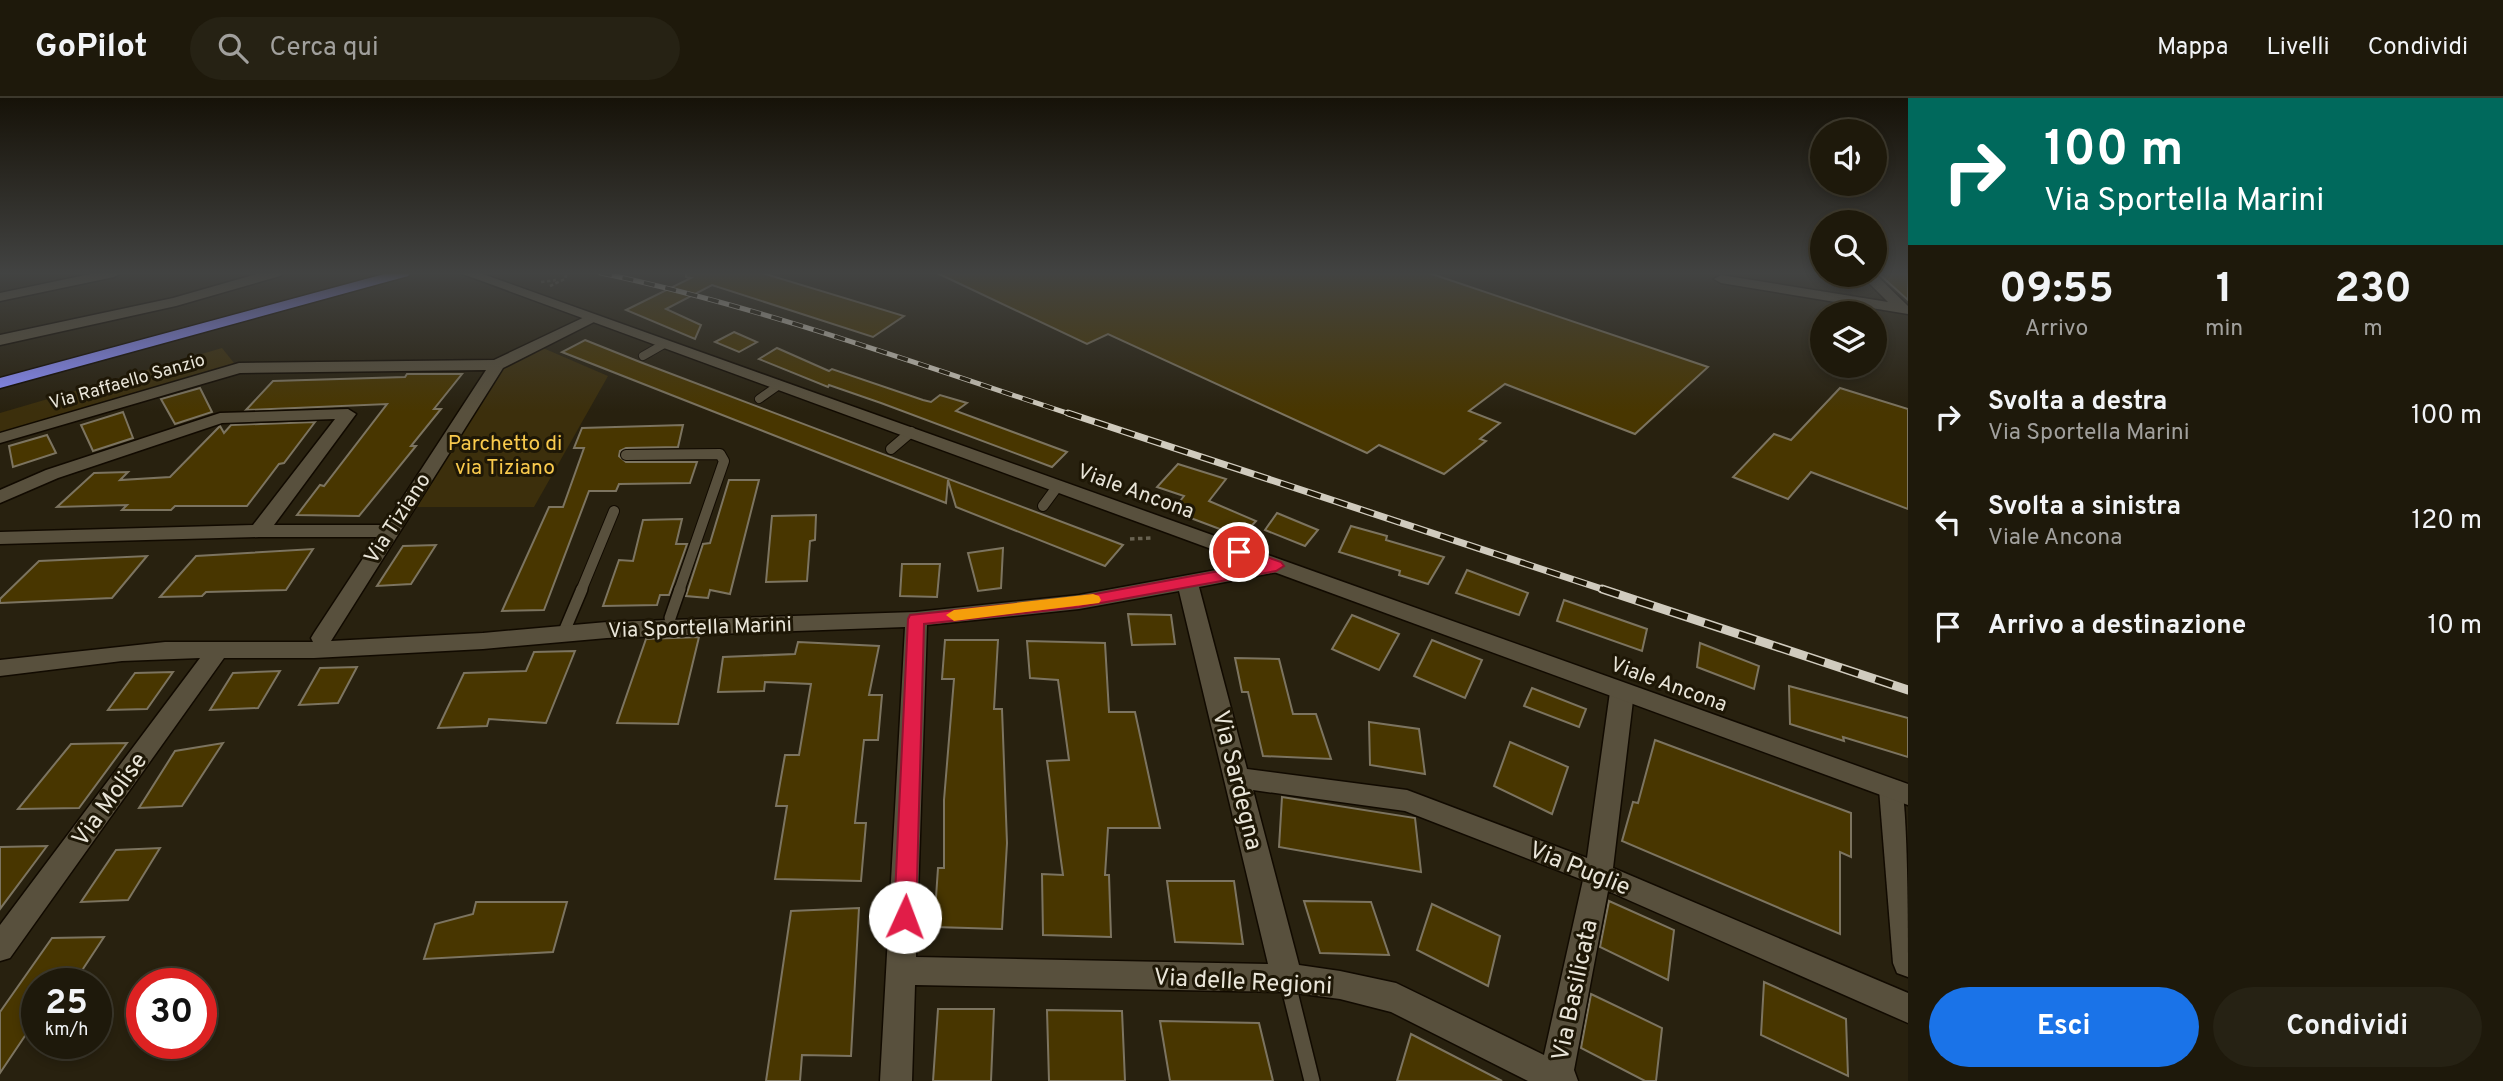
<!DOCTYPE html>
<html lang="it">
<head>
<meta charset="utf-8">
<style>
  :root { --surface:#1e190b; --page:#262214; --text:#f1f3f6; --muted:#a1a09d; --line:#3c382c; --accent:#1a73e8 }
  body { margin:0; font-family:Overpass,sans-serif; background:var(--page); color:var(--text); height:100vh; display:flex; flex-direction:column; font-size:26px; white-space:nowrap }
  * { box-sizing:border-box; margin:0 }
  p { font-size:23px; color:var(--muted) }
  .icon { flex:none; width:38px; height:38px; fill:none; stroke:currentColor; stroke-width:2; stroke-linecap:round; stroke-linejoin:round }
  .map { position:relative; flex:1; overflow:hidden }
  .side { display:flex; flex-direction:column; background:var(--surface); width:595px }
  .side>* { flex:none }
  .top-card { background:#00695c; color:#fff; overflow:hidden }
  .fabs { position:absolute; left:1810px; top:21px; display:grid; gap:14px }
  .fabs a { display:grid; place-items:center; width:77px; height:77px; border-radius:50%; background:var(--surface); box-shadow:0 4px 10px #0003,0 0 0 2px var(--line); font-size:35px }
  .speed { position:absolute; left:21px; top:870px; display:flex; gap:14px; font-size:35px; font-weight:700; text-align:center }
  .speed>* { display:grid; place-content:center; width:91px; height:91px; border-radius:50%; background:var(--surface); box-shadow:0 4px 10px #0003,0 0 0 2px var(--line); line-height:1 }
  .speed small { font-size:18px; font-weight:400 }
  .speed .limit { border:10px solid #d22; background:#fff; color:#111 }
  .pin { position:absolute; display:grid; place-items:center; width:60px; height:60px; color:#fff; margin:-30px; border:4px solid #fff; border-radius:50%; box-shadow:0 2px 7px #0007 }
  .me { position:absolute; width:77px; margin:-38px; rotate:2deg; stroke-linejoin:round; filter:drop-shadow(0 0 5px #0008) }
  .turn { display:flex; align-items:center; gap:24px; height:147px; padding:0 21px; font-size:32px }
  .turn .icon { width:91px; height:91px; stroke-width:2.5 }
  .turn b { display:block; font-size:49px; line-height:60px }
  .eta { display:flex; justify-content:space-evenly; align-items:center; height:119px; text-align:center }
  .eta b { font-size:42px; font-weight:700; line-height:49px }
  .button { display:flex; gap:14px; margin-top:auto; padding:14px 21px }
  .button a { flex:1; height:80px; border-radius:42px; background:var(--accent); color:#fff; font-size:28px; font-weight:700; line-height:80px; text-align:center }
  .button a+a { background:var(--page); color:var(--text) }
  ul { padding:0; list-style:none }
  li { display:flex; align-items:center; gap:21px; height:105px; padding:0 21px }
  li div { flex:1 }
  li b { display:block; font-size:26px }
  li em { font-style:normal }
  header { display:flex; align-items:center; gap:42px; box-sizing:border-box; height:98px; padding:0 35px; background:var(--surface); border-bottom:2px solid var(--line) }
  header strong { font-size:33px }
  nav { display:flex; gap:38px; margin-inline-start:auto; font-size:24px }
  .search { width:490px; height:63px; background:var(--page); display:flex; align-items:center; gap:18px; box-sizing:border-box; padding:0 24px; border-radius:38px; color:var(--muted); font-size:26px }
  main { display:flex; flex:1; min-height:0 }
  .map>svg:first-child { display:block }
</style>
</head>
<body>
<header>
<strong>GoPilot</strong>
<div class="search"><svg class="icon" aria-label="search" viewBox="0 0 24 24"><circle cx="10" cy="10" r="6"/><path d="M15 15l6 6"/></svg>Cerca qui</div>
<nav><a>Mappa</a><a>Livelli</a><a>Condividi</a></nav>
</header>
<main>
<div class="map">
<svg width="1908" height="983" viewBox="0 0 1908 983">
  <rect width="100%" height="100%" fill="#28210f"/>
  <g fill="#3c2f0c">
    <polygon points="222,250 238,270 0,341 0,315"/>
    <polygon points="543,250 608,278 534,409 406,409 503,270"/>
  </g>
  <g fill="#483600" stroke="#7c7460" stroke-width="2">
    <polygon points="686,175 762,175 904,218 873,239 712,187 666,211 701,227 695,241 626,212 691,180 686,179"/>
    <polygon points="937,175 1429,175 1708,269 1635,336 1505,286 1469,313 1500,325 1480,341 1486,343 1444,376 1379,347 1367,355 1108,236 1087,246"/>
    <polygon points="1878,175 1908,175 1908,202 1879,176"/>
    <polygon points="734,234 757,244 739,254 715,244"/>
    <polygon points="585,242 640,264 1123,447 1105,468 956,409 948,382 946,405 562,254"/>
    <polygon points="777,250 829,273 832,271 923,302 931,304 940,297 967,305 956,313 1067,354 1052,369 881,305 829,287 828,289 759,261"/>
    <polygon points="407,276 462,276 434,311 441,311 411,348 416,348 359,418 297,417 320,387 324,388 387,306 246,312 273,283 405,279"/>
    <polygon points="200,290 212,314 175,326 161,301"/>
    <polygon points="1840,290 1908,311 1908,411 1811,374 1788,401 1733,379 1774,336 1791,342"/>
    <polygon points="123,314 133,340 93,353 81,327"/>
    <polygon points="315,324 284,365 279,366 247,408 175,408 171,412 122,412 127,407 57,409 94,375 128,374 120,382 170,379 220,328 224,335 231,327"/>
    <polygon points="683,327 678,349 626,350 620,353 619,358 626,364 697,364 690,385 619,386 616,393 589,393 544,512 502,513 549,409 563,409 584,350 574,350 582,330"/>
    <polygon points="47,337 56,355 13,369 9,348"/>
    <polygon points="1178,366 1226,381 1209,403 1256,423 1241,439 1172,413 1184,398 1157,389"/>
    <polygon points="729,382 759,382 730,496 710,492 708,500 686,498 703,446 710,445"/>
    <polygon points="1277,415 1318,432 1305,448 1265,432"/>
    <polygon points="816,417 815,442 810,443 807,483 766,484 772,418"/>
    <polygon points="682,421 676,446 687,446 669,497 660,497 657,507 603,508 619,462 633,463 643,422"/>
    <polygon points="1351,428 1387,438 1386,442 1444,459 1428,486 1399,477 1400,473 1339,454"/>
    <polygon points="436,447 411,486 377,488 403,448"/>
    <polygon points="1003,450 1001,490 978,493 968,455"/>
    <polygon points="313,451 286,492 206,494 202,498 160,499 196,458"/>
    <polygon points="147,458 112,500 0,505 0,501 39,463"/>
    <polygon points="902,466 940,466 937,499 900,498"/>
    <polygon points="1467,472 1528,495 1519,517 1456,495"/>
    <polygon points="1564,502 1647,531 1642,553 1557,523"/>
    <polygon points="1128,516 1171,517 1175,546 1132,547"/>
    <polygon points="1352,517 1399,536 1379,572 1332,551"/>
    <polygon points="699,539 678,626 617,625 646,541"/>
    <polygon points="945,542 998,542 994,611 1002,611 1007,745 1002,831 934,829 938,770 944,770 944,702 954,581 942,581"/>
    <polygon points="1432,542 1482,562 1465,600 1414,578"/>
    <polygon points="1027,543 1105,545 1109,614 1135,614 1160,730 1108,730 1105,777 1109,777 1111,839 1043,837 1042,776 1063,777 1047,663 1069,662 1058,582 1030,580"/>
    <polygon points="798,544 879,548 869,597 882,597 878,642 864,642 855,725 866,725 861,783 775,781 787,708 776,708 785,657 799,657 811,586 765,584 764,593 718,594 723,559 795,556"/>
    <polygon points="1700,545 1759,568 1754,591 1697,569"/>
    <polygon points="575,553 546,625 489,621 487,628 438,630 464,575 526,573 534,554"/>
    <polygon points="1235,560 1279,561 1293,616 1316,616 1331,661 1263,658 1248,594 1242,594"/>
    <polygon points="357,569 338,605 299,607 320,570"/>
    <polygon points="280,573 258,610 210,612 233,575"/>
    <polygon points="173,574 147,611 108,612 135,575"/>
    <polygon points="1789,588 1908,620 1908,659 1843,639 1844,643 1790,626"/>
    <polygon points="1532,590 1586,611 1579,629 1524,608"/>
    <polygon points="1369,624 1419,631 1425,676 1370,667"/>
    <polygon points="1655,642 1851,715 1851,759 1840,754 1840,836 1622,743 1633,704 1638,705"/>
    <polygon points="1510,644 1568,669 1552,716 1494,688"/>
    <polygon points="127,645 79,710 18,711 71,646"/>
    <polygon points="223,645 182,708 139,710 175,653"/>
    <polygon points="1282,699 1415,720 1421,774 1279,749"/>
    <polygon points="47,748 0,811 0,749"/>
    <polygon points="160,750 128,802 81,804 116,752"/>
    <polygon points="1167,783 1234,783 1243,846 1175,844"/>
    <polygon points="1304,803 1371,804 1389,857 1320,855"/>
    <polygon points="1609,803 1674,832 1668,882 1600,849"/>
    <polygon points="476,804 567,804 553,854 424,861 435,826 473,816"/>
    <polygon points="1432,806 1500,838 1488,888 1417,852"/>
    <polygon points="859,810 851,958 802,957 800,983 766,983 791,813"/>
    <polygon points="104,839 73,886 37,886 37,920 0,975 0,914 52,840"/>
    <polygon points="1764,884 1846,921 1848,978 1761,937"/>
    <polygon points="1591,896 1662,930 1656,983 1645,983 1581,950"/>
    <polygon points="938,911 994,911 991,983 933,983"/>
    <polygon points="1047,912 1122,913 1125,983 1049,983"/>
    <polygon points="1160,923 1259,925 1273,983 1170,983"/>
    <polygon points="1411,936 1502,983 1397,983"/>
  </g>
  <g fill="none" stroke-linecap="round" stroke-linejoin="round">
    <defs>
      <g id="lane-far3">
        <polyline points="643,258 664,246"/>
        <polyline points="759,301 779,287"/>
      </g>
      <g id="lane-far2">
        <polyline points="891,351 911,334"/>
        <polyline points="626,357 720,356 724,363 679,493"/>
        <polyline points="1043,408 1057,389"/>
        <polyline points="581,493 614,413"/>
      </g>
      <g id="lane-far1">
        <polyline points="670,520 680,491"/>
        <polyline points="563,536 582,491"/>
      </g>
      <polyline id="lane" points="1287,882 1312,983"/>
      <g id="street">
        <polygon points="1874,175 1908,208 1908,216 1721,185 1714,181 1721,177 1888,204 1861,177"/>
        <path d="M591 216 598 220 596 223 503 270 331 543 483 535 607 524 916 514 1079 497 1276 461 1283 463 1286 468 1283 473 1199 489 1247 671 1407 692 1587 760 1610 594 1614 588 1622 585 1630 588 1634 594 1613 770 1908 895V925L1608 793 1574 972 1578 983H1528L1391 914 1340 901 1287 894 915 887 912 983H880L905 529 607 540 483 551 314 560H224L10 860 0 863V827L200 560 122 563 0 578V562L165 544H313L311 540 314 535 377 439H259L0 446V434L253 427 335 321 222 325 58 380 0 405V392L46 372 220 315 348 311 356 316 274 427H385L486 272 240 275 0 345V335L239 265 494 262ZM1179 493 1268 866 916 859 927 527 1079 511ZM1253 692 1405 713 1583 782 1544 957 1396 885 1340 873 1299 867Z"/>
        <path d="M1892 681 1901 684C1908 712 1908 840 1908 879L1897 875 1893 865 1879 691 1883 684Z"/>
      </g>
      <g id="secondary">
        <polygon points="95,175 121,175 114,179 0,203 0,195"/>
        <polygon points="260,175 282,175 280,178 176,208 0,247 0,237 173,200"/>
        <polygon points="460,175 480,175 1908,686 1908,707"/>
      </g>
      <polygon id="highway" points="388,175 410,175 408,178 0,290 0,280"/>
    </defs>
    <use href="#lane-far3" stroke="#110a00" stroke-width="10"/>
    <use href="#lane-far2" stroke="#110a00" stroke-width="12"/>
    <use href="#lane-far1" stroke="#110a00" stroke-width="14"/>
    <use href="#lane" stroke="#110a00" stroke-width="18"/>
    <use href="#street" stroke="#110a00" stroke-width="3"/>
    <use href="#secondary" stroke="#110a00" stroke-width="3"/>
    <use href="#highway" stroke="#110a00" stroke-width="3"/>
    <g stroke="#686251" stroke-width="2.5" stroke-dasharray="3.5 2.5" stroke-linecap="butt">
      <polyline points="541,184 556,182"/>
      <polyline points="550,188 565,181 566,178 561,175"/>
    </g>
    <polyline stroke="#686251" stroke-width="3.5" stroke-dasharray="4.5 3.5" stroke-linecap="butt" points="1130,441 1151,440"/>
    <use href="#lane-far3" stroke="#58503d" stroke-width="8"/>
    <use href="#lane-far2" stroke="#58503d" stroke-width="10"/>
    <use href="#lane-far1" stroke="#58503d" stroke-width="11"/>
    <use href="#lane" stroke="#58503d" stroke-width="15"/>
    <use href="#street" fill="#58503d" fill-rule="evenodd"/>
    <use href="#secondary" fill="#58503d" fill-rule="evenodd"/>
    <use href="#highway" fill="#8b8efc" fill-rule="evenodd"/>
    <defs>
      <path id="rail-far2" d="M601 175C762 209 917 266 1073 317"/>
      <polyline id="rail-far1" points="1068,315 1608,493"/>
      <polyline id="rail" points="1602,491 1908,592"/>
    </defs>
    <use href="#rail-far2" stroke="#d0cbbe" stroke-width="5"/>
    <use href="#rail-far1" stroke="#d0cbbe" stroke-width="7"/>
    <use href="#rail" stroke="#d0cbbe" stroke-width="9"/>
    <use href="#rail-far2" stroke="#1e1706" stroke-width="3.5" stroke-dasharray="11" stroke-linecap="butt"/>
    <use href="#rail-far1" stroke="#1e1706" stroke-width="4.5" stroke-dasharray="14" stroke-linecap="butt"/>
    <use href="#rail" stroke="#1e1706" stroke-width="6" stroke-dasharray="18" stroke-linecap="butt"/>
  </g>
  <linearGradient id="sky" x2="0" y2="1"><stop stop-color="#161208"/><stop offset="0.56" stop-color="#424342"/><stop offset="1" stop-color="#424342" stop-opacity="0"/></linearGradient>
  <rect width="1908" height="313" fill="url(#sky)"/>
  <polygon fill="#e11d48" stroke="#92132f" stroke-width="2" points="1239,449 1281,464 1284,468 1276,473 1079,509 924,526 916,819 912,826 905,829 897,826 894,819 908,521 910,517 1079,499 1257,466 1233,458 1231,454"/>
  <polygon fill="#f59e0b" points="1093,496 1099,498 1101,502 1099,505 954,523 946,517 954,512"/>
  <g text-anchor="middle" stroke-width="6" stroke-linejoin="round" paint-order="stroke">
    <g font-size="18" fill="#e9e5d9" stroke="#1e1706">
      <text transform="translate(127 283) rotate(-16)" y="6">Via Raffaello Sanzio</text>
    </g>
    <g font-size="21" fill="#f9ca4d" stroke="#1e1706">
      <text x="505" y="352">Parchetto di<tspan x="505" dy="24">via Tiziano</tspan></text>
    </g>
    <g font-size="21" fill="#e9e5d9" stroke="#1e1706">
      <text transform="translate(1136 393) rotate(20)" y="7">Viale Ancona</text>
      <text transform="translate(397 420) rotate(-57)" y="7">Via Tiziano</text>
      <text transform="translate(700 529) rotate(-2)" y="7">Via Sportella Marini</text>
      <text transform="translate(1669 586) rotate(20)" y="7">Viale Ancona</text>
    </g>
    <g font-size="24" fill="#e9e5d9" stroke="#1e1706">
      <text transform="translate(1238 682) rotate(76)" y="8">Via Sardegna</text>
      <text transform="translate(109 701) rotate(-54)" y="8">Via Molise</text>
      <text transform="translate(1580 770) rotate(22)" y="8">Via Puglie</text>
      <text transform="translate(1243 883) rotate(3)" y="8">Via delle Regioni</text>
      <text transform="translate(1574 892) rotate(-78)" y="8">Via Basilicata</text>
    </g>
  </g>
</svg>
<div class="fabs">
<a><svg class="icon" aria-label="sound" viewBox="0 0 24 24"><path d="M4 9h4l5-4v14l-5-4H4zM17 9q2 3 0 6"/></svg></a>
<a><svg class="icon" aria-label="search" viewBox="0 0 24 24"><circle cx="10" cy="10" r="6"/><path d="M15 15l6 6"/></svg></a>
<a><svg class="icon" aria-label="layers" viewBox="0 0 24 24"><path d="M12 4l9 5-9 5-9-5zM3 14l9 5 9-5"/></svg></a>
</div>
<div class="speed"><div>25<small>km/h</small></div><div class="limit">30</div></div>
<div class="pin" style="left:1239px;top:454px;background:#d93025"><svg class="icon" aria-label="arrive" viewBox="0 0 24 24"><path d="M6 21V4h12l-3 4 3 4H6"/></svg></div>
<svg class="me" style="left:905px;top:819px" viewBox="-20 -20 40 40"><circle r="19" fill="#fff"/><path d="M0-13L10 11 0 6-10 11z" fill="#e11d48"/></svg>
</div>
<section class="side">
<div class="top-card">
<div class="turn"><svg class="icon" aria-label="right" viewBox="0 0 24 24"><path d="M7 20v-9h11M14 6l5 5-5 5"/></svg><div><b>100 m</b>Via Sportella Marini</div></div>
</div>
<div class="eta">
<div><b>09:55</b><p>Arrivo</p></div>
<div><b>1</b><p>min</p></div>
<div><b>230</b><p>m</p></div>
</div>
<ul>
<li><svg class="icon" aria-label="right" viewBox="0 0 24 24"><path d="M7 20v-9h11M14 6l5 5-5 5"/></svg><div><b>Svolta a destra</b><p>Via Sportella Marini</p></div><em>100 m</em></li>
<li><svg class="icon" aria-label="left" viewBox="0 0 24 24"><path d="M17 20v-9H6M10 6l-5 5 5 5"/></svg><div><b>Svolta a sinistra</b><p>Viale Ancona</p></div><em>120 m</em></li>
<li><svg class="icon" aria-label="arrive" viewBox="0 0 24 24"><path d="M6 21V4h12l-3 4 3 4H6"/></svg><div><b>Arrivo a destinazione</b></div><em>10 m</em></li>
</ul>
<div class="button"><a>Esci</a><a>Condividi</a></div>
</section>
</main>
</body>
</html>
